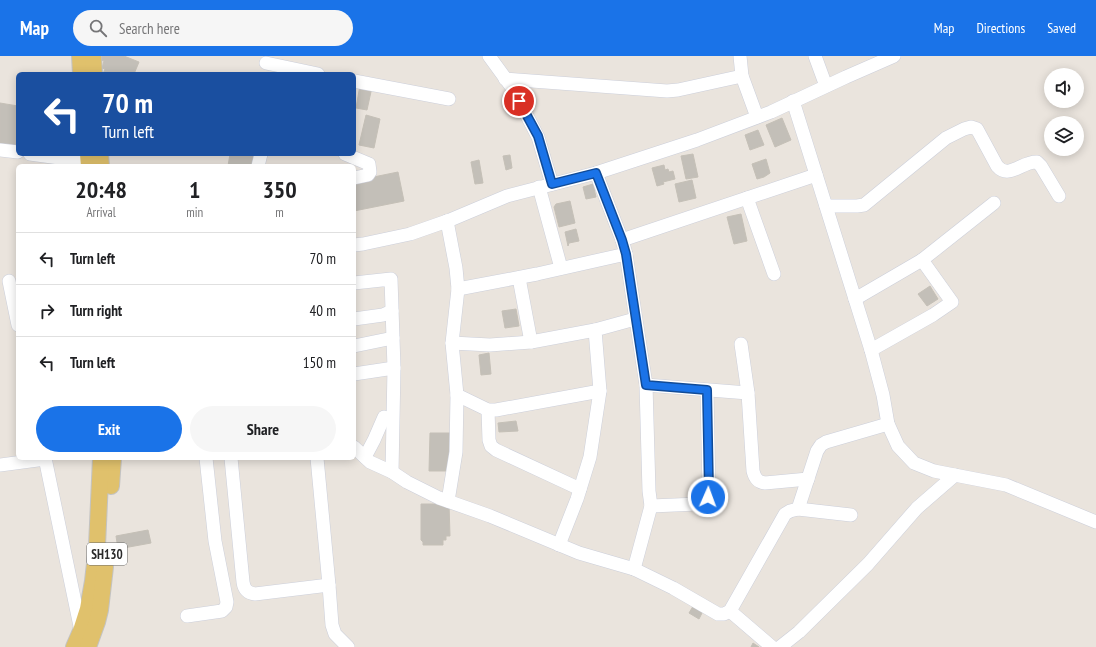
<!DOCTYPE html>
<html lang="en">
<head>
<meta charset="utf-8">
<style>
  :root { --surface:#fff; --page:#f6f6f6; --text:#202124; --muted:#757577; --line:#e0e0e0; --accent:#1a73e8 }
  body { margin:0; font-family:"PT Sans Narrow",sans-serif; background:var(--page); color:var(--text); height:100vh; display:flex; flex-direction:column; font-size:15px; white-space:nowrap }
  * { box-sizing:border-box; margin:0 }
  p { font-size:13px; color:var(--muted) }
  .icon { flex:none; width:22px; height:22px; fill:none; stroke:currentColor; stroke-width:2; stroke-linecap:round; stroke-linejoin:round }
  .map { position:relative; flex:1; overflow:hidden }
  .side { position:absolute; left:16px; top:108px; width:340px; height:296px; display:flex; flex-direction:column; background:var(--surface); border-radius:6px; box-shadow:0 2px 10px #0003 }
  .side>* { flex:none }
  .banner { position:absolute; left:16px; top:16px; width:340px; height:84px; border-radius:6px; box-shadow:0 2px 10px #0003; background:#1a4fa0; color:#fff; overflow:hidden }
  .fabs { position:absolute; left:1044px; top:12px; display:grid; gap:8px }
  .fabs a { display:grid; place-items:center; width:40px; height:40px; border-radius:50%; background:var(--surface); box-shadow:0 2px 10px #0003; font-size:20px }
  .pin { position:absolute; display:grid; place-items:center; width:34px; height:34px; color:#fff; margin:-17px; border:2px solid #fff; border-radius:50%; box-shadow:0 1px 4px #0007 }
  .me { position:absolute; width:44px; margin:-22px; rotate:2deg; stroke-linejoin:round; filter:drop-shadow(0 0 3px #0008) }
  .turn { display:flex; align-items:center; gap:14px; height:84px; padding:0 20px; font-size:18px }
  .turn .icon { width:52px; height:52px; stroke-width:2.5 }
  .turn b { display:block; font-size:28px; line-height:34px }
  .eta { display:flex; justify-content:space-evenly; align-items:center; height:68px; text-align:center }
  .eta b { font-size:24px; font-weight:700; line-height:28px }
  .action { display:flex; gap:8px; margin-top:auto; padding:8px 20px }
  .action a { flex:1; height:46px; border-radius:24px; background:var(--accent); color:#fff; font-size:16px; font-weight:700; line-height:46px; text-align:center }
  .action a+a { background:var(--page); color:var(--text) }
  ul { padding:0; list-style:none }
  li { display:flex; align-items:center; gap:12px; height:52px; padding:0 20px; border-top:1px solid var(--line) }
  li div { flex:1 }
  li b { display:block; font-size:15px }
  li em { font-style:normal }
  header { display:flex; align-items:center; gap:24px; box-sizing:border-box; height:56px; padding:0 20px; background:var(--accent); color:#fff }
  header strong { font-size:19px }
  nav { display:flex; gap:22px; margin-inline-start:auto; font-size:14px }
  .search { width:280px; height:36px; background:var(--page); display:flex; align-items:center; gap:10px; box-sizing:border-box; padding:0 14px; border-radius:22px; color:var(--muted); font-size:15px }
  .map>svg:first-child { display:block }
</style>
</head>
<body>
<header>
<strong>Map</strong>
<div class="search"><svg class="icon" aria-label="search" viewBox="0 0 24 24"><circle cx="10" cy="10" r="6"/><path d="M15 15l6 6"/></svg>Search here</div>
<nav><a>Map</a><a>Directions</a><a>Saved</a></nav>
</header>
<div class="map">
<svg width="1096" height="591" viewBox="0 0 1096 591">
  <rect width="100%" height="100%" fill="#eae4dd"/>
  <g fill="#c3bfb8" stroke="#c5c0b7">
    <polygon points="100,0 124,0 139,6 134,18 103,18 105,13 102,12 104,5 99,3"/>
    <polygon points="360,29 372,31 367,54 356,52"/>
    <polygon points="0,47 18,50 18,92 0,89"/>
    <polygon points="366,59 380,63 374,92 359,89"/>
    <polygon points="782,62 791,84 775,91 766,69"/>
    <polygon points="758,74 764,89 750,94 745,79"/>
    <polygon points="230,98 256,98 254,110 228,110"/>
    <polygon points="693,98 698,121 686,123 681,100"/>
    <polygon points="510,99 512,112 506,114 503,100"/>
    <polygon points="766,103 770,117 764,121 757,123 752,108"/>
    <polygon points="479,104 483,127 475,128 471,106"/>
    <polygon points="664,109 665,114 668,113 669,116 673,115 675,123 663,126 664,128 657,130 652,112"/>
    <polygon points="398,116 404,145 354,155 354,125"/>
    <polygon points="692,124 696,142 679,146 675,128"/>
    <polygon points="593,128 596,141 586,143 583,131"/>
    <polygon points="570,145 575,167 559,171 554,151 556,148"/>
    <polygon points="741,158 747,185 734,188 727,161"/>
    <polygon points="576,173 579,185 569,187 568,190 565,176"/>
    <polygon points="930,230 938,243 927,250 918,238"/>
    <polygon points="516,253 519,270 505,272 502,255"/>
    <polygon points="489,297 491,318 481,319 479,299"/>
    <polygon points="516,365 518,375 499,376 498,367"/>
    <polygon points="430,377 453,377 452,415 429,415"/>
    <polygon points="421,448 449,448 450,480 446,480 446,484 443,484 443,489 423,489 423,486 421,484"/>
    <polygon points="148,474 151,487 118,493 116,480"/>
    <polygon points="695,547 704,553 699,563 689,557"/>
    <polygon points="753,587 759,591 751,591"/>
  </g>
  <g fill="none" stroke-linecap="round" stroke-linejoin="round">
    <defs>
      <g id="minor">
        <polyline points="489,0 513,33 538,81 552,128"/>
        <polyline points="740,0 742,20 757,61"/>
        <polyline points="815,0 826,30"/>
        <polyline points="266,7 318,18"/>
        <polyline points="505,23 667,35 678,34 742,20"/>
        <polyline points="354,25 449,43"/>
        <polyline points="793,45 871,294 883,339 888,368 898,390 914,407 934,415 1006,429 1096,466"/>
        <polyline points="0,94 18,96"/>
        <polyline points="30,98 89,106"/>
        <polyline points="345,98 369,108 370,116 368,119 354,122"/>
        <polyline points="258,110 261,98"/>
        <polyline points="596,117 622,184 626,198 646,329 649,435 651,450 634,513"/>
        <polyline points="539,131 561,212"/>
        <polyline points="747,142 774,218"/>
        <path d="M826 150H857L864 149 946 82 964 73 971 71 977 73 997 110C1009 124 1022 105 1037 106L1041 110 1059 140"/>
        <polyline points="447,165 456,212 458,233 452,287 457,339 456,396 448,445"/>
        <polyline points="622,184 816,119"/>
        <polyline points="354,189 363,188 410,178 450,164 507,140 596,117 697,84 771,56 846,21 894,0"/>
        <polyline points="519,222 531,286"/>
        <polyline points="9,225 18,269"/>
        <polyline points="354,227 391,223 394,312 392,416"/>
        <polyline points="458,233 537,218 626,198"/>
        <polyline points="855,243 922,204 994,147"/>
        <polyline points="354,263 383,259 392,255"/>
        <polyline points="452,287 490,289 531,286 595,274"/>
        <path d="M741 288 748 337 753 415C755 423 758 426 765 427L808 423"/>
        <polyline points="354,290 393,282"/>
        <polyline points="871,294 933,259 952,246 922,204"/>
        <polyline points="354,318 394,312"/>
        <polyline points="646,329 748,337"/>
        <polyline points="457,339 488,354 496,354 600,335"/>
        <polyline points="488,354 489,384 491,390 496,394 580,433"/>
        <polyline points="354,391 370,406 392,416 407,426 439,442 490,460 579,497 634,513 673,532 718,558 724,558 730,555 785,458 790,455 798,453 851,459"/>
        <polyline points="365,401 374,384 384,361"/>
        <polyline points="45,402 81,575"/>
        <path d="M231 402 243 526C244 533 247 537 255 538L329 529"/>
        <polyline points="317,402 329,529 332,569 335,578 348,591"/>
        <polyline points="0,409 45,403"/>
        <path d="M651 450 698 448C705 445 708 442 709 435L707 334"/>
        <polyline points="798,453 817,395 821,389 826,386 888,368"/>
        <polyline points="559,489 577,443 590,401 600,335 595,274 635,263"/>
        <polyline points="730,555 772,591"/>
        <polyline points="187,560 222,555 226,551 227,546 215,485 206,402"/>
        <polyline points="780,591 799,576 868,508 917,452 955,419"/>
      </g>
      <g id="major">
        <polyline points="80,0 81,18"/>
        <polyline points="93,0 94,18"/>
        <polyline points="88,98 89,110"/>
        <polyline points="100,98 101,110"/>
        <polyline points="111,430 113,402"/>
        <polyline points="74,591 81,575 88,553 93,525 97,490 101,402"/>
        <polyline points="88,591 97,566 100,554 105,511"/>
      </g>
    </defs>
    <use href="#minor" stroke="#cccfda" stroke-width="14"/>
    <use href="#major" stroke="#c3c3c3" stroke-width="18"/>
    <use href="#minor" stroke="#fff" stroke-width="13"/>
    <use href="#major" stroke="#e0c16c" stroke-width="16"/>
  </g>
  <g fill="none" stroke-linecap="round" stroke-linejoin="round">
    <defs>
      <polyline id="route" points="519,45 538,80 552,128 596,117 622,184 626,198 646,329 707,334 709,435 708,441"/>
    </defs>
    <use href="#route" stroke="#114b97" stroke-width="10"/>
    <use href="#route" stroke="#1a73e8" stroke-width="7"/>
  </g>
  <g text-anchor="middle" stroke-width="4" stroke-linejoin="round" paint-order="stroke">
    <rect fill="#fff" stroke="#6a6a6a" stroke-width="1" x="87" y="487" width="40" height="22" rx="3"/>
    <g font-size="13" font-weight="bold" fill="#2a2a2a">
      <text x="107" y="503">SH130</text>
    </g>
  </g>
</svg>
<div class="fabs">
<a><svg class="icon" aria-label="sound" viewBox="0 0 24 24"><path d="M4 9h4l5-4v14l-5-4H4zM17 9q2 3 0 6"/></svg></a>
<a><svg class="icon" aria-label="layers" viewBox="0 0 24 24"><path d="M12 4l9 5-9 5-9-5zM3 14l9 5 9-5"/></svg></a>
</div>
<div class="pin" style="left:519px;top:45px;background:#d93025"><svg class="icon" aria-label="arrive" viewBox="0 0 24 24"><path d="M6 21V4h12l-3 4 3 4H6"/></svg></div>
<svg class="me" style="left:708px;top:441px" viewBox="-20 -20 40 40"><circle r="17" fill="#1a73e8" stroke="#fff" stroke-width="3"/><path d="M0-11L8 9 0 5-8 9z" fill="#fff"/></svg>
<div class="banner">
<div class="turn"><svg class="icon" aria-label="left" viewBox="0 0 24 24"><path d="M17 20v-9H6M10 6l-5 5 5 5"/></svg><div><b>70 m</b>Turn left</div></div>
</div>
<section class="side">
<div class="eta">
<div><b>20:48</b><p>Arrival</p></div>
<div><b>1</b><p>min</p></div>
<div><b>350</b><p>m</p></div>
</div>
<ul>
<li><svg class="icon" aria-label="left" viewBox="0 0 24 24"><path d="M17 20v-9H6M10 6l-5 5 5 5"/></svg><div><b>Turn left</b></div><em>70 m</em></li>
<li><svg class="icon" aria-label="right" viewBox="0 0 24 24"><path d="M7 20v-9h11M14 6l5 5-5 5"/></svg><div><b>Turn right</b></div><em>40 m</em></li>
<li><svg class="icon" aria-label="left" viewBox="0 0 24 24"><path d="M17 20v-9H6M10 6l-5 5 5 5"/></svg><div><b>Turn left</b></div><em>150 m</em></li>
</ul>
<div class="action"><a>Exit</a><a>Share</a></div>
</section>
</div>
</body>
</html>
